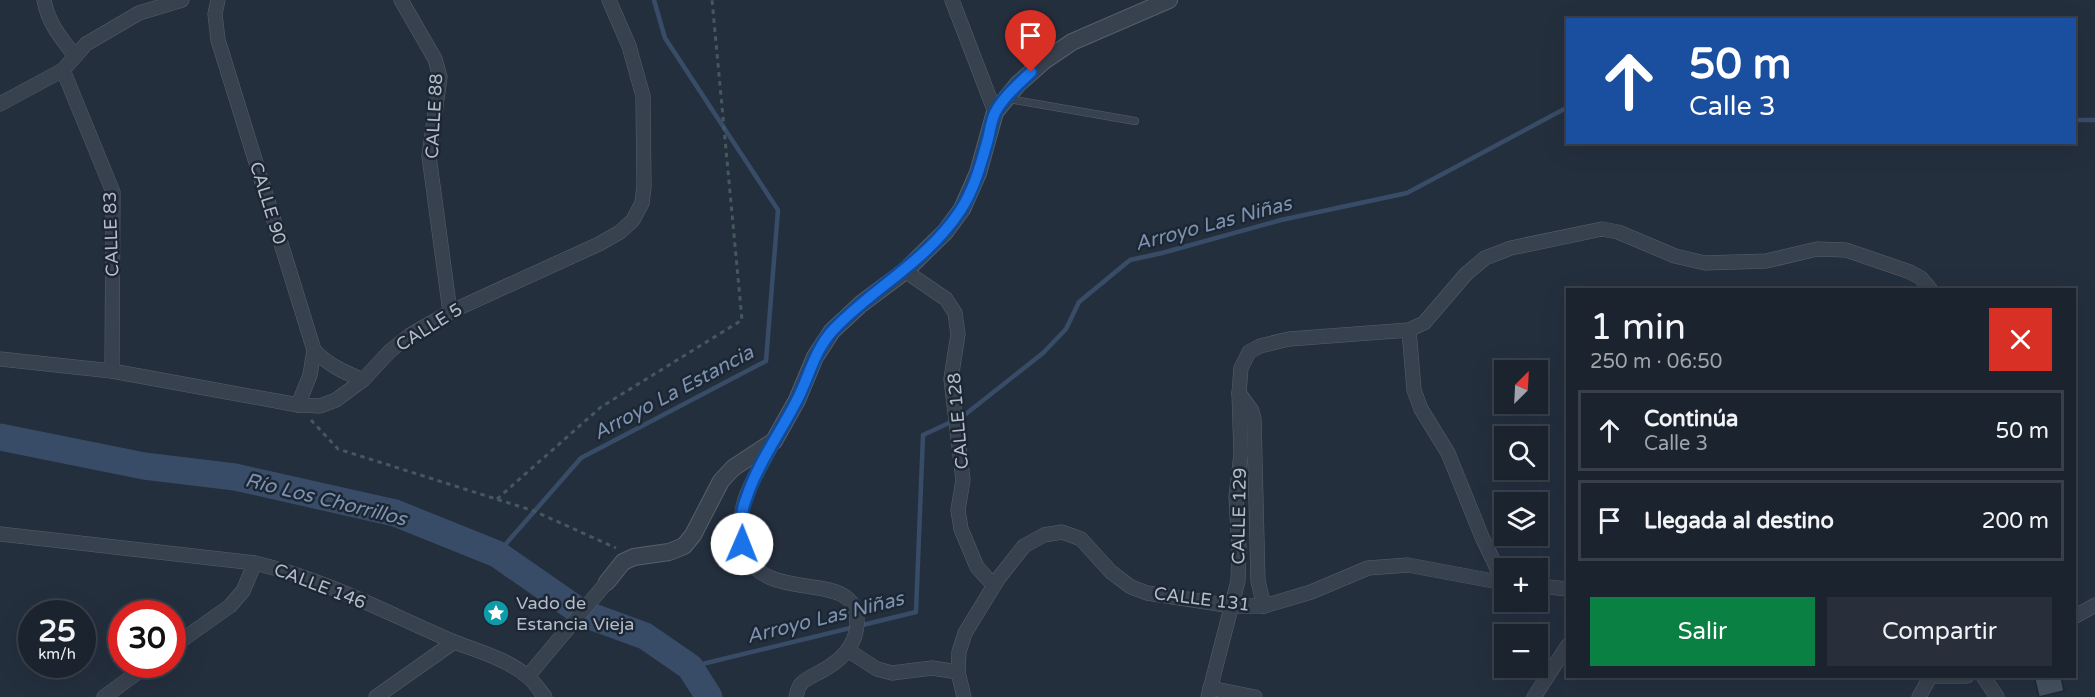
<!DOCTYPE html>
<html lang="es">
<head>
<meta charset="utf-8">
<style>
  :root { --surface:#1b232e; --page:#282f3a; --text:#f1f3f6; --muted:#a0a4aa; --line:#39404a; --accent:#0b8043 }
  body { margin:0; font-family:"Varela Round",sans-serif; background:var(--page); color:var(--text); height:100vh; display:flex; flex-direction:column; font-size:22px; white-space:nowrap }
  * { box-sizing:border-box; margin:0 }
  p { font-size:20px; color:var(--muted) }
  .icon { flex:none; width:33px; height:33px; fill:none; stroke:currentColor; stroke-width:2; stroke-linecap:round; stroke-linejoin:round }
  .map { position:relative; flex:1; overflow:hidden }
  .sheet { position:absolute; left:1566px; top:288px; width:510px; height:390px; display:flex; flex-direction:column; background:var(--surface); border-radius:0px; box-shadow:0 6px 24px #0002,0 0 0 2px var(--line) }
  .sheet>* { flex:none }
  .guide { position:absolute; left:1566px; top:18px; width:510px; height:126px; border-radius:0px; box-shadow:0 6px 24px #0002,0 0 0 2px var(--line); background:#1a4fa0; color:#fff; overflow:hidden }
  .needle { width:39px; rotate:24deg }
  .fabs { position:absolute; left:1494px; top:360px; display:grid; gap:12px }
  .fabs a { display:grid; place-items:center; width:54px; height:54px; border-radius:0px; background:var(--surface); box-shadow:0 6px 24px #0002,0 0 0 2px var(--line); font-size:30px }
  .speed { position:absolute; left:18px; top:600px; display:flex; gap:12px; font-size:30px; font-weight:700; text-align:center }
  .speed>* { display:grid; place-content:center; width:78px; height:78px; border-radius:50%; background:var(--surface); box-shadow:0 6px 24px #0002,0 0 0 2px var(--line); line-height:1 }
  .speed small { font-size:15px; font-weight:400 }
  .speed .limit { border:9px solid #d22; background:#fff; color:#111 }
  .pin { position:absolute; display:grid; place-items:center; width:51px; height:51px; color:#fff; margin:-62px -26px; border-radius:50% 50% 50% 0; rotate:-45deg; box-shadow:0 0 6px #0007 }
  .pin .icon { rotate:45deg }
  .me { position:absolute; width:66px; margin:-33px; rotate:1deg; stroke-linejoin:round; filter:drop-shadow(0 0 4px #0008) }
  .turn { display:flex; align-items:center; gap:21px; height:126px; padding:0 24px; font-size:27px }
  .turn .icon { width:78px; height:78px; stroke-width:2.5 }
  .turn b { display:block; font-size:42px; line-height:51px }
  .round { display:grid; place-items:center; flex:none; width:63px; height:63px; border-radius:0px; background:var(--page) }
  .headline { display:flex; align-items:center; justify-content:space-between; height:102px; padding:0 24px }
  h1 { font-size:36px; font-weight:600; line-height:45px }
  .primary-button { display:flex; gap:12px; margin-top:auto; padding:12px 24px }
  .primary-button a { flex:1; height:69px; border-radius:0px; background:var(--accent); color:#fff; font-size:24px; font-weight:600; line-height:69px; text-align:center }
  .primary-button a+a { background:var(--page); color:var(--text) }
  ul { padding:0; list-style:none }
  li { display:flex; align-items:center; gap:18px; height:81px; margin:0 12px 9px; padding:0 12px; border:3px solid var(--line); border-radius:0px }
  li div { flex:1 }
  li b { display:block; font-size:22px }
  li em { font-style:normal }
  .map>svg:first-child { display:block }
</style>
</head>
<body>
<div class="map">
<svg width="2095" height="697" viewBox="0 0 2095 697">
  <rect width="100%" height="100%" fill="#242f3e"/>
  <g fill="none" stroke-linecap="round" stroke-linejoin="round">
    <g stroke="#394c67" stroke-width="4.5">
      <polyline points="2074,120 2095,120"/>
      <polyline points="497,554 581,458 766,361 778,210 665,38 654,0"/>
      <polyline points="690,667 916,612 923,435 962,417 1043,353 1066,329 1079,302 1130,260 1162,253 1281,220 1407,193 1568,107"/>
    </g>
    <polyline stroke="#394c67" stroke-width="27" points="0,437 144,466 235,477 395,513 497,554 582,613 645,636 690,667 709,697"/>
  </g>
  <polygon fill="#455162" stroke="#1f2835" stroke-width="1.5" points="2034,676 2061,676 2064,691 2039,697"/>
  <g fill="none" stroke-linecap="round" stroke-linejoin="round">
    <defs>
      <polyline id="service" points="1009,99 1135,121"/>
      <g id="minor">
        <path d="M44 0C48 23 61 38 75 56"/>
        <polyline points="218,0 215,14 218,40 314,350 310,375 298,405"/>
        <polyline points="401,0 435,59 440,77 429,156 450,312"/>
        <polyline points="952,0 995,112"/>
        <polyline points="63,70 113,192 112,371"/>
        <polyline points="0,104 63,70 86,44 139,13 182,0"/>
        <polyline points="905,271 946,299 955,313 958,334 951,379 963,480 958,510 961,529 977,567 994,586"/>
        <polyline points="1409,330 1414,390 1421,409 1448,453 1482,537 1504,583"/>
        <path d="M314 350C328 365 344 372 363 380"/>
        <polyline points="0,359 112,371 298,405 320,406 336,400 363,380 390,351 410,335 450,312 599,244 620,232 633,220 642,203 644,187 643,96 629,46 609,0"/>
        <polyline points="1239,393 1252,411 1254,419 1258,581 1264,606"/>
        <path d="M774 441C764 460 752 479 745 499 740 516 738 536 745 553 768 607 859 565 857 624 856 647 839 662 820 672 814 675 805 679 801 684 798 687 797 693 796 697"/>
        <path d="M0 534 255 563C324 579 387 613 452 641 477 651 505 658 527 676 534 681 539 690 545 697"/>
        <polyline points="1538,586 1568,589"/>
        <polyline points="2074,617 2095,605"/>
        <polyline points="172,647 230,606 243,591 255,563"/>
        <polyline points="849,651 877,669 892,673 932,668 958,672"/>
        <polyline points="528,676 607,582"/>
        <polyline points="1930,676 1967,676"/>
        <polyline points="1983,676 1997,697"/>
        <polyline points="1210,688 1255,697"/>
        <polyline points="104,697 149,664"/>
        <polyline points="376,697 454,642"/>
        <polyline points="964,697 958,672 959,652 965,633 998,579 1024,546 1044,535 1062,532 1081,539 1111,572 1131,587 1147,593 1232,606 1264,606 1311,592 1368,568 1408,565 1504,583"/>
        <polyline points="1208,697 1238,581 1239,548 1236,497 1241,454 1239,393 1241,368 1249,352 1260,346 1289,339 1409,330 1424,323 1466,274 1485,258 1511,248 1602,229 1618,232 1675,256 1705,263 1766,261 1817,249 1846,250 1910,272 1921,278 1931,290"/>
        <polyline points="1534,697 1568,645"/>
        <polyline points="1919,697 1930,677"/>
      </g>
      <polyline id="tertiary" points="607,582 623,562 634,557 669,552 684,546 693,535 721,481 733,468 774,441 797,400 815,357 832,331 861,304 905,271 945,232 962,209 978,173 995,112 1018,84 1044,61 1072,42 1169,0"/>
    </defs>
    <use href="#service" stroke="#565f6c" stroke-width="8"/>
    <use href="#minor" stroke="#565f6c" stroke-width="15"/>
    <use href="#tertiary" stroke="#565f6c" stroke-width="18"/>
    <g stroke="#44595c" stroke-width="3" stroke-dasharray="4.5 4.5" stroke-linecap="butt">
      <polyline points="311,420 338,449 534,511 616,548"/>
      <polyline points="497,499 601,407 742,320 712,0"/>
    </g>
    <use href="#service" stroke="#38414e" stroke-width="7"/>
    <use href="#minor" stroke="#38414e" stroke-width="14"/>
    <use href="#tertiary" stroke="#38414e" stroke-width="16"/>
  </g>
  <g fill="none" stroke-linecap="round" stroke-linejoin="round">
    <defs>
      <path id="route" d="M742 544C741 528 740 514 746 499 757 465 780 433 796 402 809 378 814 350 834 329 874 287 926 262 960 211 974 190 981 164 988 139 990 131 991 121 995 113 1002 98 1019 84 1031 72"/>
    </defs>
    <use href="#route" stroke="#114b97" stroke-width="15"/>
    <use href="#route" stroke="#1a73e8" stroke-width="10"/>
  </g>
  <defs>
    <symbol id="sight-disc" viewBox="-11 -11 22 22"><circle r="9.5" fill="#0f9aa8" stroke="#1d2633"/><path d="M0-6L1.8-2.2L6-1.7L2.9 1.2L3.7 5.4L0 3.3L-3.7 5.4L-2.9 1.2L-6-1.7L-1.8-2.2Z" fill="#fff"/></symbol>
  </defs>
  <g fill-rule="evenodd">
    <use href="#sight-disc" x="481" y="598" width="30" height="30"/>
  </g>
  <g text-anchor="middle" stroke-width="5" stroke-linejoin="round" paint-order="stroke">
    <g font-size="18" fill="#b4bcc9" stroke="#1d2633">
      <text transform="translate(434 116) rotate(-87)" y="6">CALLE 88</text>
      <text transform="translate(268 203) rotate(73)" y="6">CALLE 90</text>
      <text transform="translate(111 234) rotate(-92)" y="6">CALLE 83</text>
      <text transform="translate(429 327) rotate(-32)" y="6">CALLE 5</text>
      <text transform="translate(958 421) rotate(-95)" y="6">CALLE 128</text>
      <text transform="translate(1239 516) rotate(-89)" y="6">CALLE 129</text>
      <text transform="translate(320 586) rotate(21)" y="6">CALLE 146</text>
      <text transform="translate(1202 599) rotate(7)" y="6">CALLE 131</text>
    </g>
    <g font-size="18" fill="#b4bcc9" stroke="#1d2633" text-anchor="start">
      <text x="516" y="609">Vado de<tspan x="516" dy="21">Estancia Vieja</tspan></text>
    </g>
    <g font-size="20" font-style="italic" fill="#7c92b1" stroke="#1d2633">
      <text transform="translate(1213 223) rotate(-15)" y="7">Arroyo Las Niñas</text>
      <text transform="translate(673 392) rotate(-28)" y="7">Arroyo La Estancia</text>
      <text transform="translate(326 499) rotate(14)" y="7">Río Los Chorrillos</text>
      <text transform="translate(825 617) rotate(-14)" y="7">Arroyo Las Niñas</text>
    </g>
  </g>
</svg>
<div class="fabs">
<a><svg class="needle" viewBox="-14 -14 28 28"><path d="M0-13l5 13h-10z" fill="#e53935"/><path d="M0 13l5-13h-10z" fill="#a0a4aa"/></svg></a>
<a><svg class="icon" aria-label="search" viewBox="0 0 24 24"><circle cx="10" cy="10" r="6"/><path d="M15 15l6 6"/></svg></a>
<a><svg class="icon" aria-label="layers" viewBox="0 0 24 24"><path d="M12 4l9 5-9 5-9-5zM3 14l9 5 9-5"/></svg></a>
<a>+</a>
<a>−</a>
</div>
<div class="speed"><div>25<small>km/h</small></div><div class="limit">30</div></div>
<div class="pin" style="left:1031px;top:72px;background:#d93025"><svg class="icon" aria-label="arrive" viewBox="0 0 24 24"><path d="M6 21V4h12l-3 4 3 4H6"/></svg></div>
<svg class="me" style="left:742px;top:544px" viewBox="-20 -20 40 40"><circle r="19" fill="#fff"/><path d="M0-13L10 11 0 6-10 11z" fill="#1a73e8"/></svg>
<div class="guide">
<div class="turn"><svg class="icon" aria-label="ahead" viewBox="0 0 24 24"><path d="M12 20V5M6 11l6-6 6 6"/></svg><div><b>50 m</b>Calle 3</div></div>
</div>
<section class="sheet">
<div class="headline"><div><h1>1 min</h1><p>250 m · 06:50</p></div><a class="round" style="background:#d93025;color:#fff"><svg class="icon" aria-label="close" viewBox="0 0 24 24"><path d="M6 6l12 12M18 6L6 18"/></svg></a></div>
<ul>
<li><svg class="icon" aria-label="ahead" viewBox="0 0 24 24"><path d="M12 20V5M6 11l6-6 6 6"/></svg><div><b>Continúa</b><p>Calle 3</p></div><em>50 m</em></li>
<li><svg class="icon" aria-label="arrive" viewBox="0 0 24 24"><path d="M6 21V4h12l-3 4 3 4H6"/></svg><div><b>Llegada al destino</b></div><em>200 m</em></li>
</ul>
<div class="primary-button"><a>Salir</a><a>Compartir</a></div>
</section>
</div>
</body>
</html>
